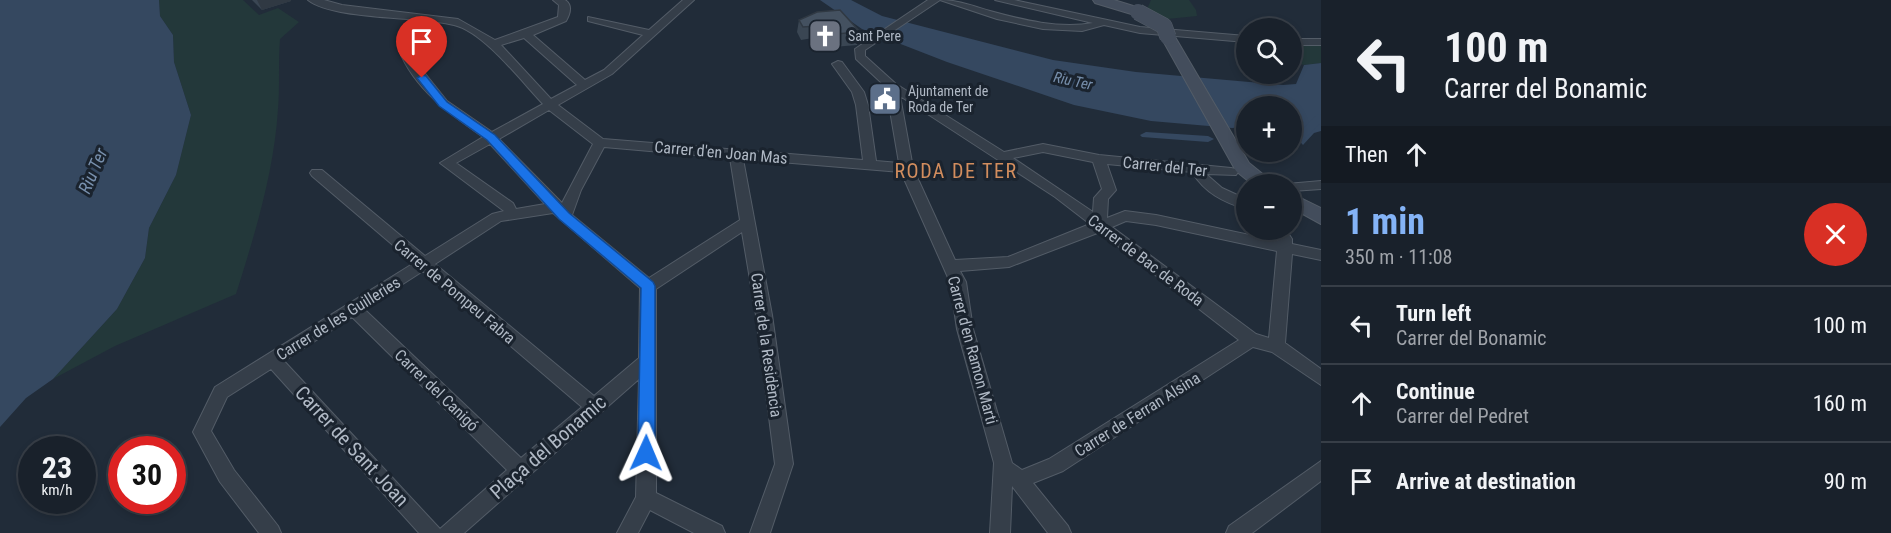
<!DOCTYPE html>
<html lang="en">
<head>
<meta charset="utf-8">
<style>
  :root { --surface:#19212b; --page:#222933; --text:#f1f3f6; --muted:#9fa3a9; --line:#373e47; --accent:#84b3f6 }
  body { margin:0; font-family:"Roboto Condensed",sans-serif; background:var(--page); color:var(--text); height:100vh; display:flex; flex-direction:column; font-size:22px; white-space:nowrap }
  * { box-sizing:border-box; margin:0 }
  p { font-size:20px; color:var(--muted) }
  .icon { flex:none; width:33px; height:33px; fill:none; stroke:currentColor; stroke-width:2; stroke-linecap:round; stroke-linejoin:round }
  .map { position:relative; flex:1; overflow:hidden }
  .drawer { display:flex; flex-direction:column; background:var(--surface); width:570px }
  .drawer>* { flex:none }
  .guide { background:#19212b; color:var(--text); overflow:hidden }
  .buttons { position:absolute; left:1236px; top:18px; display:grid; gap:12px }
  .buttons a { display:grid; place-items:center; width:66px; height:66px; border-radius:50%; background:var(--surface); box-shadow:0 3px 9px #0003,0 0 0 2px var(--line); font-size:30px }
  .speed { position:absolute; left:18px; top:436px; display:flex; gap:12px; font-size:30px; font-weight:700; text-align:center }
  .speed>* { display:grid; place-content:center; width:78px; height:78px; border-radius:50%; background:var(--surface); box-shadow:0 3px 9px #0003,0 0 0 2px var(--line); line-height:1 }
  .speed small { font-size:15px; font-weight:400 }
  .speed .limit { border:9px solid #d22; background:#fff; color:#111 }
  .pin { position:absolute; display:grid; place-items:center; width:51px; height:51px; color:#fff; margin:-62px -26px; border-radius:50% 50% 50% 0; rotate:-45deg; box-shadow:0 0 6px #0007 }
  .pin .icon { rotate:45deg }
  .me { position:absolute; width:66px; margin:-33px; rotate:1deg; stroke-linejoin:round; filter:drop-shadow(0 0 4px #0008) }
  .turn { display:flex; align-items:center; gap:21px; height:126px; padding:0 24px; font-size:27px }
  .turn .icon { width:78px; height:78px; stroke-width:2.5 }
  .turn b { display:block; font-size:42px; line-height:51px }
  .then { display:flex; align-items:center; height:57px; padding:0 24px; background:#0003; gap:12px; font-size:22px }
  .round { display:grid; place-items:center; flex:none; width:63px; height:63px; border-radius:32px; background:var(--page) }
  .headline { display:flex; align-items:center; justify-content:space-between; height:102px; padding:0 24px }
  h1 { font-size:36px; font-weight:700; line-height:45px; color:var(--accent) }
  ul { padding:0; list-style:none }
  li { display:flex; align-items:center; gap:18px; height:78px; padding:0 24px; border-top:2px solid var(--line) }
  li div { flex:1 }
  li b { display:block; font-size:22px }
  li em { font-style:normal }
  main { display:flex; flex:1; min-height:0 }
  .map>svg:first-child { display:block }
</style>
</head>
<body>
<main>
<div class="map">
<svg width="1321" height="533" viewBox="0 0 1321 533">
  <rect width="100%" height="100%" fill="#212c39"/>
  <g fill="#23383a">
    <path d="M159 0H243L259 15 278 8 299 22 280 39C278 62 280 86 278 109 274 172 255 234 236 294L115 346 53 379 117 309 145 258 149 228 176 175 191 115 174 62 173 35 160 16Z"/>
    <polygon points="1151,0 1189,0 1196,10 1197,16 1167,19 1147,9"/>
    <polygon points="1292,43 1321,43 1321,63 1304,65 1292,61"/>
  </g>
  <g fill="#354860">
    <polygon points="0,0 159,0 160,16 173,35 174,62 191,115 176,175 149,228 145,258 117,309 53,379 26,398 0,427"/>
    <polygon points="820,0 851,0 882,16 1053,60 1136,72 1283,85 1296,84 1304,65 1321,63 1321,131 1314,133 1303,145 1292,133 1292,106 1246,106 1246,127 1232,128 1151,121 1074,105 947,62 862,29"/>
  </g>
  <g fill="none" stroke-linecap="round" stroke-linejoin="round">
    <g fill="#354860" fill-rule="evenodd">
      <polygon points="1321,114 1321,123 1302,141 1292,142 1292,136 1295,136 1317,115"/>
      <polygon points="1146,132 1208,136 1214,139 1208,142 1142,137 1140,135"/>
    </g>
    <defs>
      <g id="street">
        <path d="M308 0H324L342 5 458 19 495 40 558 17 559 5 553 0H565C573 5 570 14 566 21L533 35 585 80 604 70 643 35 588 21V17L649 30 683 0H694L612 74 558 105 603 139 863 160 856 105 852 92 832 64 838 61 842 62 864 92 868 105 876 161 899 163 886 87 856 59 855 49 928 0H940L865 50V56L896 84 1004 152 1043 144 1099 155 1231 168 1236 169 1238 172 1236 175 1206 174 1222 188 1246 199V209C1223 202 1205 193 1192 172L1107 164 1116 190 1108 199 1107 218 1125 211 1156 215 1278 241 1272 230H1286L1292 239V244L1321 250V260L1292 254 1285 343 1321 369V385L1272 352 1253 347 1063 471 1033 483 1068 526 1071 533H1048L1012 486 1010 533H990L994 463 957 329 950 282 901 172 743 159 772 315 793 464 770 533H750L775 464 756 315 742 232 656 289V493L722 526 725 533H694L650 510 638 533H617L636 497 639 379 464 533H419L271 369 227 397 211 431 234 470 278 526 281 533H259L220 482 193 432 215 387 414 263 312 176 310 173 312 170H322L425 256 492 214 504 211 440 163 483 137C450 114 414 89 399 50L400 48C412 40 424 39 432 51L428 57 415 61 447 101 492 132 543 104C521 81 484 32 454 25 419 16 333 20 308 0ZM524 38 577 85 551 99 501 45ZM415 48 421 51 412 55 410 51ZM900 96 1055 197 1090 224 1008 257 955 260 913 168ZM549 110 593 144 562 203 499 139ZM490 144 545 204 516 209 513 203 456 163ZM604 147 730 158 740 220 649 278 572 215 581 190ZM1043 152 1093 162 1102 189 1094 198 1093 212 1013 158ZM553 213 640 288 639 358 594 396 435 264 501 221ZM1126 221 1156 225 1277 251 1269 338 1256 334 1112 227ZM1100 232 1239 340 1049 459 1022 470 1012 463 973 329 966 282 960 271 1009 267ZM423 271 582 407 521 458 364 309ZM352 317 507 470 440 529 284 361Z"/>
        <path d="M940 0C958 0 973 6 990 11 1023 20 1059 29 1093 23L995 0H1014L1140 27 1246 36V42L1140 33 1104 25 1082 31 1043 29 997 19Z"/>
        <rect x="1292" y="39" width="29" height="6"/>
        <polygon points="1321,181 1321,189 1292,191 1292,184 1287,184"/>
        <polygon points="1321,461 1321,481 1252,533 1226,533 1229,526"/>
      </g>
      <g id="secondary">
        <polygon points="1093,0 1114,0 1143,9 1145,12 1138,16 1095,3"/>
        <polygon points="1168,33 1175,37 1249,163 1270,180 1272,184 1252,184 1236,171 1161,37"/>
        <polygon points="1292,194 1321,208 1321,224 1292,208"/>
      </g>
    </defs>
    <use href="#street" stroke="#535c67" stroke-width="2"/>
    <use href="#secondary" stroke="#535c67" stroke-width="2"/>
    <use href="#street" fill="#353e49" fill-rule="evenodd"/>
    <use href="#secondary" fill="#434d5c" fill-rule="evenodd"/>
    <defs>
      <polyline id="secondary-bridge" points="1138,12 1164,26 1168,37"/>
    </defs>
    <use href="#secondary-bridge" stroke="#535c67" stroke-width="17" stroke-linecap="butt"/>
    <use href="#secondary-bridge" stroke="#434d5c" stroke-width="16"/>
  </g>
  <g fill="#3a4653">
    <polygon points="252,0 291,0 291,1 262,10"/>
    <polygon points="799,20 860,32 857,45 821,48 813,38 801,40 797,32"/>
  </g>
  <polygon fill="#303943" points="257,0 291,0 291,1 262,10"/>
  <polygon fill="#445160" stroke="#303943" stroke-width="1.5" points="840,10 860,32 823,35 816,26 803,27 799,20 817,12"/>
  <polygon fill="#1a73e8" stroke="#114b97" stroke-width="1.5" points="422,75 426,76 447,102 495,135 569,213 653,282 655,286 655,453 652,458 646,460 640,458 638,453 641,288 559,219 487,140 439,106 417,78"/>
  <defs>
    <symbol id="church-square" viewBox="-11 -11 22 22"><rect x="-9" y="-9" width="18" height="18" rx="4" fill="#6b7280" stroke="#1a232e"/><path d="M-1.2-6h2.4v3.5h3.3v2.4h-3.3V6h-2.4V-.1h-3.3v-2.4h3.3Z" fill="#fff"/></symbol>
    <symbol id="civic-square" viewBox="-11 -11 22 22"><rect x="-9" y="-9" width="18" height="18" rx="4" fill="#5c6f8a" stroke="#1a232e"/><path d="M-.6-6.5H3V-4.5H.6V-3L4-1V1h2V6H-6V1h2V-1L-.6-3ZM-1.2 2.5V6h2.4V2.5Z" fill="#fff"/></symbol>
  </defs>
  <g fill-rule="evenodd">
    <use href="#church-square" x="806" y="17" width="38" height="38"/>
    <use href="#civic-square" x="866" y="80" width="38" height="38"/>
  </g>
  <g text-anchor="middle" stroke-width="6" stroke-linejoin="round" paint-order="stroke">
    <g font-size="14" fill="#b0b9c5" stroke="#1a232e" text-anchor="start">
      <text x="848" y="41">Sant Pere</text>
      <text x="908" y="96">Ajuntament de<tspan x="908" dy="16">Roda de Ter</tspan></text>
    </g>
    <g font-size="15" font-style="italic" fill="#7890ad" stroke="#1a232e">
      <text transform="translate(1073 81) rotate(12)" y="5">Riu Ter</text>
    </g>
    <g font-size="16" fill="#b0b9c5" stroke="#1a232e">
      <text transform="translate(721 152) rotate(5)" y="6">Carrer d'en Joan Mas</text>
      <text transform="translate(1165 166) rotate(6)" y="6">Carrer del Ter</text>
      <text transform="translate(1146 260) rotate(37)" y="6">Carrer de Bac de Roda</text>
      <text transform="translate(455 291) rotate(40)" y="6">Carrer de Pompeu Fabra</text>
      <text transform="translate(338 318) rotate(-32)" y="6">Carrer de les Guilleries</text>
      <text transform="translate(767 345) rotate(82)" y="6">Carrer de la Residència</text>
      <text transform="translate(973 350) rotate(75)" y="6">Carrer d'en Ramon Marti</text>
      <text transform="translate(437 390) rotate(44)" y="6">Carrer del Canigó</text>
      <text transform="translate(1137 414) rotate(-32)" y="6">Carrer de Ferran Alsina</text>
    </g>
    <g font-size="18" font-style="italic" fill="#7890ad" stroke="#1a232e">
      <text transform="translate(93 171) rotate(-67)" y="6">Riu Ter</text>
    </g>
    <g font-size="20" letter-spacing="1.5" fill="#d28d5e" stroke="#1a232e">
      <text x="956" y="178">RODA DE TER</text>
    </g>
    <g font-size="20" fill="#b0b9c5" stroke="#1a232e">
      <text transform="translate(352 446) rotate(47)" y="7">Carrer de Sant Joan</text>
      <text transform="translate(548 447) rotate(-41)" y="7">Plaça del Bonamic</text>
    </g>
  </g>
</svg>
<div class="buttons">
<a><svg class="icon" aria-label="search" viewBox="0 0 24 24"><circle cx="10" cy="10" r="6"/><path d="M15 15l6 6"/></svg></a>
<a>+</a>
<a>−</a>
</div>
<div class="speed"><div>23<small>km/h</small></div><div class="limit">30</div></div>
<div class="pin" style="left:422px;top:78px;background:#d93025"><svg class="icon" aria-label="arrive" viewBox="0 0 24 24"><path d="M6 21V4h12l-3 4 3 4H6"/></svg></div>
<svg class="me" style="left:646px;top:453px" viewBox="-20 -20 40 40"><path d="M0-17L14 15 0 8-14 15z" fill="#1a73e8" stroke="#fff" stroke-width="4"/></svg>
</div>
<section class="drawer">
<div class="guide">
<div class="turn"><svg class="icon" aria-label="left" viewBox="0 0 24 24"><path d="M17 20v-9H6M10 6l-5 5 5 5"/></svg><div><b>100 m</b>Carrer del Bonamic</div></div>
<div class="then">Then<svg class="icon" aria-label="ahead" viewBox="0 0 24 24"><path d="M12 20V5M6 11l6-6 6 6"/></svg></div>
</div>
<div class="headline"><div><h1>1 min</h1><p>350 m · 11:08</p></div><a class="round" style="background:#d93025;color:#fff"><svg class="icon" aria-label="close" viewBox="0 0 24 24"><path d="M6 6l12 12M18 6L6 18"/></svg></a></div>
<ul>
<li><svg class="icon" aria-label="left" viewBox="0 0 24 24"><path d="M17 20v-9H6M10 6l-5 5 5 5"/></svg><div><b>Turn left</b><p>Carrer del Bonamic</p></div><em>100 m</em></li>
<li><svg class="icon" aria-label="ahead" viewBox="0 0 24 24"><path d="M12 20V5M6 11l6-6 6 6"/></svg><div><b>Continue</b><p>Carrer del Pedret</p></div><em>160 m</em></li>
<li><svg class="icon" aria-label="arrive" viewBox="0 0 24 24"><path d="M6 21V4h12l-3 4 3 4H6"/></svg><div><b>Arrive at destination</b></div><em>90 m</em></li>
</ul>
</section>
</main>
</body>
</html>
